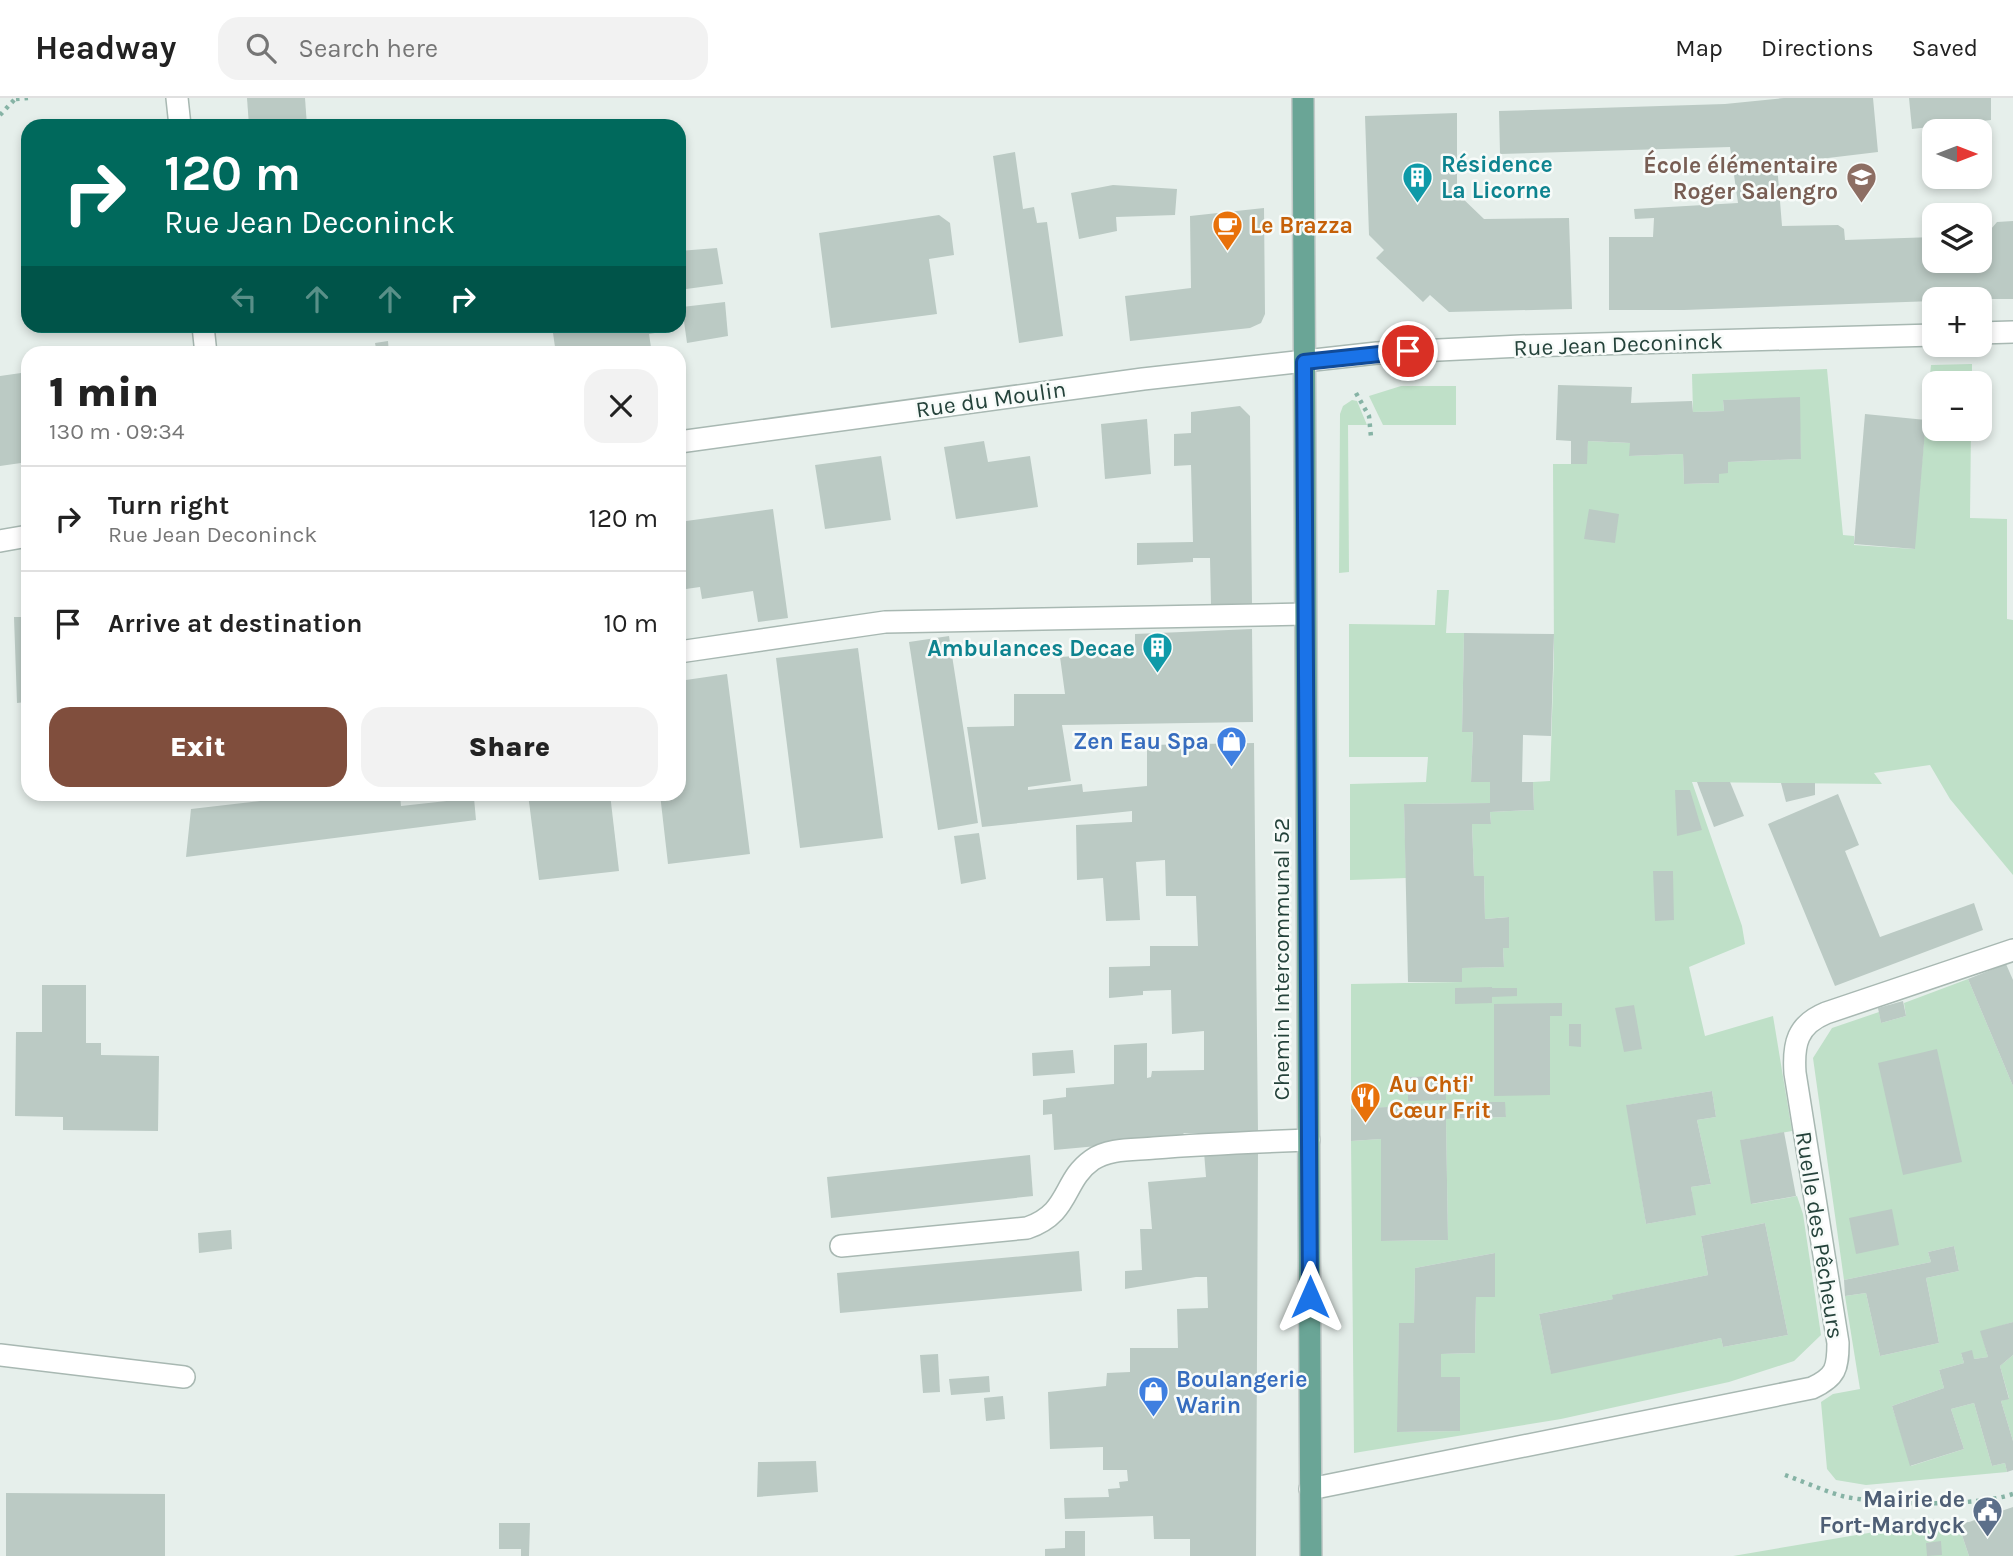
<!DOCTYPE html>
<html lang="en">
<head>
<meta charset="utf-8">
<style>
  :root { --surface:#fff; --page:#f2f2f2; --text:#222; --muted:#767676; --line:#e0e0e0; --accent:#804e3d }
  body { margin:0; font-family:Karla,sans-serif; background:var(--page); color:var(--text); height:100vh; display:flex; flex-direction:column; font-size:26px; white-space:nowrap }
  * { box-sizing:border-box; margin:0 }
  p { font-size:23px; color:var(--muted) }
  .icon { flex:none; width:38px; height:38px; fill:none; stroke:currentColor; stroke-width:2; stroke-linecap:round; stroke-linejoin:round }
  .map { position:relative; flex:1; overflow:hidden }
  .side { position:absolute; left:21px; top:248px; width:665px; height:455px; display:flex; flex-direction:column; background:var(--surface); border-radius:21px; box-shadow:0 4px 10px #0003 }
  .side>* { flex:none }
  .banner { position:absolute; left:21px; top:21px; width:665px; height:214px; border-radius:21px; box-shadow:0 4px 10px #0003; background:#00695c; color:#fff; overflow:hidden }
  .needle { width:46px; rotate:90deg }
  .buttons { position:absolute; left:1922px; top:21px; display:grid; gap:14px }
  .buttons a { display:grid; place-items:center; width:70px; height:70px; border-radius:14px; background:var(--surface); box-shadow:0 4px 10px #0003; font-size:35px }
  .pin { position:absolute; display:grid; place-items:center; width:60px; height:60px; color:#fff; margin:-30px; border:4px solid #fff; border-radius:50%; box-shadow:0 2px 7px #0007 }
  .me { position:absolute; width:77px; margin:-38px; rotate:0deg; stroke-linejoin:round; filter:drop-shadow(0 0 5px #0008) }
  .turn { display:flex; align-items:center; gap:24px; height:147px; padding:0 28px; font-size:32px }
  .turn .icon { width:91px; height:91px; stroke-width:2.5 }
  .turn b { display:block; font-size:49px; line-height:60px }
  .lanes { display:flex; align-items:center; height:66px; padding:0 28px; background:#0003; justify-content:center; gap:35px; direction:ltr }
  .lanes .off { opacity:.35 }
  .round { display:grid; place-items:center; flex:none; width:74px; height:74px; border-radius:21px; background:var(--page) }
  .summary { display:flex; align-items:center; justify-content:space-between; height:119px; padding:0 28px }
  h1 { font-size:42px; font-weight:800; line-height:52px }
  .action { display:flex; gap:14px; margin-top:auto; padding:14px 28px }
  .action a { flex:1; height:80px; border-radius:21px; background:var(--accent); color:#fff; font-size:28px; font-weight:800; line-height:80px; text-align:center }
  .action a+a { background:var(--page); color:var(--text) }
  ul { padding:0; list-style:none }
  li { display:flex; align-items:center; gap:21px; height:105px; padding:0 28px; border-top:2px solid var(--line) }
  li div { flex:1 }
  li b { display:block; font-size:26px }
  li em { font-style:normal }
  header { display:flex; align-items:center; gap:42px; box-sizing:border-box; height:98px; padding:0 35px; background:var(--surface); border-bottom:2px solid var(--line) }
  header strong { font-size:33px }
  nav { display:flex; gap:38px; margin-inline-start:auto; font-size:24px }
  .search { width:490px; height:63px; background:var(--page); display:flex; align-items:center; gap:18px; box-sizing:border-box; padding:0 24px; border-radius:21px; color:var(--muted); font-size:26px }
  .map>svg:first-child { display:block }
</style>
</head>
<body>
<header>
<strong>Headway</strong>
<div class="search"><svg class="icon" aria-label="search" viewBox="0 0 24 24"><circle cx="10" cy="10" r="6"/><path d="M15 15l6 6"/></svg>Search here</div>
<nav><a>Map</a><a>Directions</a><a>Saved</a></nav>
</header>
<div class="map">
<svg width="2013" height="1458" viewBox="0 0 2013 1458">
  <rect width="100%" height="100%" fill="#e6efeb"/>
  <g fill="#bfe0c8" fill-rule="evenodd">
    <path d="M1972 266V285H1934V331H1971L1970 420 2007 421V521L2013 522V777L1950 701 1930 667 1874 675 1882 686 1692 684 1742 828 1745 846 1689 869 1705 938 1773 918 1792 1033 1741 1042 1752 1106 1797 1098 1803 1116 1821 1237 1794 1263 1729 1284 1561 1321 1354 1355 1351 1043 1381 1041 1382 1143 1448 1142 1446 1021 1506 1019 1504 1004 1351 1011V886L1461 884 1462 870 1504 869 1503 850H1509L1508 819 1485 821 1484 778H1474L1472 726H1491L1490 714 1534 712 1533 684 1550 683 1554 555 1553 366H1586L1588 343 1630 345V358L1683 356 1684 386 1719 385V376L1728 364 1801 361 1799 300 1723 302 1724 313 1693 314 1692 276 1827 271 1843 437 1854 438V447L1914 451 1931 267ZM1712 993 1716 1019 1697 1022 1711 1086 1691 1089 1695 1117 1646 1126 1627 1007ZM1765 1125 1788 1237 1723 1249 1721 1240 1551 1275 1539 1216 1613 1201V1197L1708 1177 1701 1138ZM1495 1155 1476 1199 1475 1255 1441 1256V1279H1460V1333L1398 1334 1399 1225H1414L1415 1170Z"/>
    <polygon points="1401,288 1456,288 1456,327 1383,327 1369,298"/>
    <polygon points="1352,302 1357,303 1367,327 1348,327 1349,474 1339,475 1340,316 1343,308"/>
    <polygon points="1437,492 1449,492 1446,535 1464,535 1462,634 1473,634 1471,683 1490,684 1490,705 1404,706 1406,780 1350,782 1350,686 1426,684 1428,659 1349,659 1349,526 1435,527"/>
    <polygon points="1968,881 2013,988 2013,1224 1981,1234 1988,1259 1974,1261 1961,1255 1964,1265 1939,1272 1944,1290 1892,1308 1911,1368 1964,1351 1951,1311 1974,1305 1992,1368 2005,1365 2007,1374 1866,1387 1836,1382 1827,1371 1821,1304 1833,1296 1860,1291 1845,1198 1866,1195 1880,1258 1939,1245 1926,1180 1959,1173 1954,1148 1928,1154 1931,1164 1844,1182 1813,960 1832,930 1879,914 1881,925 1906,918 1904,905"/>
    <polygon points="2013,1257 2013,1343 2001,1303 2009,1300 2000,1268"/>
    <polygon points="1958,1425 1969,1458 1733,1458 1898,1430 1899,1433"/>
  </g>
  <g fill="#bbcac4">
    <polygon points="247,0 305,0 307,28 249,28"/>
    <polygon points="1784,0 1873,0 1878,54 1777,66 1782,128 1838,127 1844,131 1845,142 1934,139 1934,163 1979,163 1979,138 1992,137 1991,131 1997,124 2013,123 2013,201 1934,201 1934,203 1684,212 1609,212 1609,139 1653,139 1654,120 1635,121 1634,111 1738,105 1730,49 1500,56 1499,13 1725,6"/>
    <polygon points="1909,0 1991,0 1991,22 1912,31"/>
    <polygon points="1457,15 1457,95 1484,121 1569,120 1572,211 1449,214 1430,197 1423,204 1376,160 1384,152 1369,137 1365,18"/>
    <polygon points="1015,54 1023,111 1034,109 1037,125 1047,124 1063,238 1019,245 993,58"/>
    <polygon points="1113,87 1177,91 1175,117 1116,119 1117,133 1079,141 1071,95"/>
    <polygon points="1264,110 1265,216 1261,225 1250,230 1130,243 1125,198 1191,190 1190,118"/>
    <polygon points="939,117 950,125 954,157 929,161 937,216 831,230 819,135"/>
    <polygon points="717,150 723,186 679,192 679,153"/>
    <polygon points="725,204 728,238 687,245 682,209"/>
    <polygon points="552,228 660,228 661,234 649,236 652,256 556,256"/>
    <polygon points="388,243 389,256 377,256 375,245"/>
    <polygon points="28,274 28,364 0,368 0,278"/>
    <polygon points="1558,287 1632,289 1631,305 1692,303 1693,314 1724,313 1723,302 1800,299 1801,361 1728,364 1728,375 1719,376 1719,385 1684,386 1683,356 1629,358 1630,345 1588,343 1587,366 1571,366 1571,343 1556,342"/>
    <polygon points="1240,308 1250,318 1252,506 1211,506 1210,460 1193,460 1193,464 1137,467 1137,445 1193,444 1191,367 1174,368 1174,336 1191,335 1191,314"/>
    <polygon points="1865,316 1926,322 1915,451 1854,446"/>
    <polygon points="1147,321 1151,376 1105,381 1101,326"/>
    <polygon points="984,343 988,364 1030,358 1038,409 956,421 944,349"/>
    <polygon points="881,358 891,422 825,431 815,367"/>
    <polygon points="773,411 788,520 758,524 753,493 702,501 700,489 679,492 679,439 682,439 679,424"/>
    <polygon points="1589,411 1619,416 1615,445 1584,441"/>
    <polygon points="14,519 28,519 28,591 26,591 26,604 17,605"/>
    <polygon points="1252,531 1253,624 1062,627 1071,683 1028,689 1028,692 1082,686 1083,694 1147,688 1147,647 1254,645 1258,1035 1184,1035 1182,1037 1153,1040 1152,1043 1054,1052 1052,1016 1043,1017 1043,1002 1066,999 1066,990 1114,986 1114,947 1147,945 1147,980 1151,979 1152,973 1204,972 1204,933 1172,936 1171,892 1143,893 1143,897 1109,900 1109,869 1150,868 1150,848 1198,848 1196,798 1166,798 1165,762 1136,764 1140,822 1106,823 1103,780 1077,782 1076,727 1132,724 1132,713 982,729 967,629 1014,628 1014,596 1065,596 1060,559 1135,554 1135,536"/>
    <polygon points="1464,535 1554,536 1551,638 1523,637 1522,684 1533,684 1534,712 1490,714 1491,726 1472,726 1474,778 1484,778 1485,821 1509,819 1509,850 1503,850 1504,869 1462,870 1462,884 1408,884 1404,706 1490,705 1490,684 1471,684 1473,634 1462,634"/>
    <polygon points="949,538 978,725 938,732 909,544"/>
    <polygon points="858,550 883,740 800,750 776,560"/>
    <polygon points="727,576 750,756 668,766 660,696 679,696 679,583"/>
    <polygon points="1697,684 1730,684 1744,718 1714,729"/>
    <polygon points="1781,685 1815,685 1815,697 1786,704"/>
    <polygon points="1675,692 1690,692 1702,732 1677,738"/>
    <polygon points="321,696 375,696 375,701 400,697 401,708 474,700 476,722 186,759 191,711"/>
    <polygon points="528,696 610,696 619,773 539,782"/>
    <polygon points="1838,696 1859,747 1845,753 1880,839 1974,805 1983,832 1835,888 1768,726"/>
    <polygon points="979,735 986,781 961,786 954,738"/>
    <polygon points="1653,773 1673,773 1674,822 1655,823"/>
    <polygon points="2006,866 2013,882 2013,988 1968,881"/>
    <polygon points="42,887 86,887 86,945 101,945 101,957 159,958 158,1033 63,1032 63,1019 15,1018 16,934 42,934"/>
    <polygon points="1492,889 1492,890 1517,890 1517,898 1492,899 1492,905 1455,906 1455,890"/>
    <polygon points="1903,903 1906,918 1881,925 1878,910"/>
    <polygon points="1562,905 1562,918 1550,918 1550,997 1494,998 1494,906"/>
    <polygon points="1634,907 1642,951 1624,954 1615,910"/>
    <polygon points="1569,926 1581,926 1581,949 1569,948"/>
    <polygon points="1937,951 1962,1064 1903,1077 1878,965"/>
    <polygon points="1073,952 1075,975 1033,978 1032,955"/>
    <polygon points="1445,978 1446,1002 1408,1003 1408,979"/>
    <polygon points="1712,993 1716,1019 1697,1022 1711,1086 1691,1089 1696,1117 1646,1126 1626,1007"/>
    <polygon points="1477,1004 1505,1004 1506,1019 1446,1021 1448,1142 1381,1143 1381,1041 1351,1043 1351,1011"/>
    <polygon points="1784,1034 1796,1098 1751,1106 1740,1042"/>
    <polygon points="1258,1053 1256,1458 1190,1458 1190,1441 1154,1441 1153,1418 1065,1421 1064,1400 1109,1399 1108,1391 1120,1390 1119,1384 1128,1383 1127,1372 1103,1372 1103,1349 1050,1351 1048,1294 1106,1288 1107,1275 1130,1274 1130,1250 1178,1250 1177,1211 1208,1210 1207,1179 1196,1179 1125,1191 1125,1173 1142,1172 1140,1131 1152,1131 1148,1084 1206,1079 1204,1054"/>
    <polygon points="1030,1057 1033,1098 831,1120 827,1079"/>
    <polygon points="1892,1111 1899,1147 1856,1156 1849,1120"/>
    <polygon points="1765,1125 1788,1237 1723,1249 1721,1240 1551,1276 1539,1216 1613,1201 1612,1197 1708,1177 1701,1138"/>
    <polygon points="231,1132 232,1151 199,1155 198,1135"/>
    <polygon points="1954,1148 1959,1173 1926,1180 1939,1245 1880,1258 1866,1195 1845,1198 1844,1182 1931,1164 1928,1154"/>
    <polygon points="1079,1153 1082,1193 840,1215 837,1175"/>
    <polygon points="1495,1155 1495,1199 1476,1199 1475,1255 1441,1256 1441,1279 1460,1279 1460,1333 1397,1334 1399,1225 1414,1225 1415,1170"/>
    <polygon points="2013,1224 2013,1257 2000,1268 2009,1301 2001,1303 2013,1343 2013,1372 2007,1374 2005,1365 1992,1368 1974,1305 1951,1311 1964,1351 1910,1368 1892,1308 1944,1290 1939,1272 1964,1265 1961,1255 1972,1252 1974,1261 1988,1259 1980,1233"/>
    <polygon points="938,1256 940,1294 923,1295 920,1257"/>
    <polygon points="989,1278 990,1294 951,1297 949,1281"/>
    <polygon points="1003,1298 1005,1321 986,1323 984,1300"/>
    <polygon points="816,1363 818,1394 757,1399 758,1364"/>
    <polygon points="6,1395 165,1396 165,1458 6,1458"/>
    <polygon points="2013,1409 2013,1458 1969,1458 1958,1425 1969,1424"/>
    <polygon points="499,1425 530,1425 529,1458 521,1458 521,1451 499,1451"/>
    <polygon points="1065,1433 1085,1433 1085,1458 1045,1458 1045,1451 1065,1450"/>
    <polygon points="1941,1443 1942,1457 1927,1458 1926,1445"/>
  </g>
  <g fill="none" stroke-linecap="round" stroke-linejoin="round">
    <defs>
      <g id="minor">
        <polyline points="177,0 180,28"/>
        <polyline points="203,228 206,256"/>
        <polyline points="1979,235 2013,234"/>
        <polyline points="679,344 1143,281 1377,255 1521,248 1934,237"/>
        <polyline points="0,443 28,438"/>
        <polyline points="679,554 885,524 1305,516"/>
        <path d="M841 1148 1027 1130C1071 1115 1062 1083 1092 1062 1109 1050 1134 1052 1154 1050 1205 1046 1257 1044 1309 1042"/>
        <polyline points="0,1257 184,1279"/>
        <path d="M1310 1391 1812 1290C1836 1279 1838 1270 1838 1245L1795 975C1793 946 1797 927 1826 915L2013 852"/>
      </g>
      <polyline id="major" points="1303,0 1311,1458"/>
    </defs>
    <use href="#minor" stroke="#a8b8b2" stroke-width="24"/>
    <use href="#major" stroke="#c2cac8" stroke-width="24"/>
    <g stroke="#86b3a5" stroke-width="4.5" stroke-dasharray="3.5 5" stroke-linecap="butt">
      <polyline points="16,1 28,0"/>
      <polyline points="0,17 16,0"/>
      <polyline points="1356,295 1369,318 1371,339"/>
      <path d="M1785 1377C1805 1384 1826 1394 1846 1399 1888 1407 1974 1409 2013 1396"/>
    </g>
    <use href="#minor" stroke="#fff" stroke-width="21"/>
    <use href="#major" stroke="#6aa596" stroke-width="21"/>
  </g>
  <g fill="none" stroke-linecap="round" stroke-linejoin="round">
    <defs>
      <polyline id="route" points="1310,1199 1304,264 1408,253"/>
    </defs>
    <use href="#route" stroke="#114b97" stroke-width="18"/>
    <use href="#route" stroke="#1a73e8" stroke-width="12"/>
  </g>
  <defs>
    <symbol id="building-pin" viewBox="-11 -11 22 30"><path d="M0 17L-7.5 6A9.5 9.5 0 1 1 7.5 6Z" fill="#0f9aa8" stroke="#f7fbf9"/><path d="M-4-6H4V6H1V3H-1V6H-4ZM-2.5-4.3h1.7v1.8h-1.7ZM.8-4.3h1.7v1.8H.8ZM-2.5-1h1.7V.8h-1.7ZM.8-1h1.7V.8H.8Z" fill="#fff"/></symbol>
    <symbol id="school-pin" viewBox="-11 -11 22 30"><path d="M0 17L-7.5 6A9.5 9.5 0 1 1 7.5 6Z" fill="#8d6e63" stroke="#f7fbf9"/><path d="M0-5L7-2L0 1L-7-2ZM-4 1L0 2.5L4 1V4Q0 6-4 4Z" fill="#fff"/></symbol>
    <symbol id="cafe-pin" viewBox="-11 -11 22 30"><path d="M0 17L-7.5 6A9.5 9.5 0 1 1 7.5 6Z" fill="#e8710a" stroke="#f7fbf9"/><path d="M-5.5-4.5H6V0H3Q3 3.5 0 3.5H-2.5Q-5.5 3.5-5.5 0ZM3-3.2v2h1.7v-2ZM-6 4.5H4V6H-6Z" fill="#fff"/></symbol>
    <symbol id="shop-pin" viewBox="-11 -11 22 30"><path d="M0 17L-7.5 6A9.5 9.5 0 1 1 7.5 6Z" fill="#3f7fe0" stroke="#f7fbf9"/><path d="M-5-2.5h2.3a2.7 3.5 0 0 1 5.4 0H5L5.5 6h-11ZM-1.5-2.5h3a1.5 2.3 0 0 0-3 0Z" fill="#fff"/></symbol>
    <symbol id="restaurant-pin" viewBox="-11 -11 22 30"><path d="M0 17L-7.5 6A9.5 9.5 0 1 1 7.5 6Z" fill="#e8710a" stroke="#f7fbf9"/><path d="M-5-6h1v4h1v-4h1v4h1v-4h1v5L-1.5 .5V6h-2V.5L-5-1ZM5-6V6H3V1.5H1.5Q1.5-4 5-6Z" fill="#fff"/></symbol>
    <symbol id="civic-pin" viewBox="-11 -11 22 30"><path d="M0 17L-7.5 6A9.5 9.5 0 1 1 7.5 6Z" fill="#5c6f8a" stroke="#f7fbf9"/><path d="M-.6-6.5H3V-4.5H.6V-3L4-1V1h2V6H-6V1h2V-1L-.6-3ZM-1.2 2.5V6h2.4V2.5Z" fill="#fff"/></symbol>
  </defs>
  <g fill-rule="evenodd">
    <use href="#building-pin" x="1400" y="62" width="35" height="47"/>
    <use href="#school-pin" x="1844" y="62" width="35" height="47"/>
    <use href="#cafe-pin" x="1210" y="110" width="35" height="47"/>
    <use href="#building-pin" x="1140" y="532" width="35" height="47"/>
    <use href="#shop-pin" x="1214" y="626" width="35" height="47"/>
    <use href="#restaurant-pin" x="1348" y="982" width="35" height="47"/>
    <use href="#shop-pin" x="1136" y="1276" width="35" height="47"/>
    <use href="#civic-pin" x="1970" y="1396" width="35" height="47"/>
  </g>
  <g text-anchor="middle" stroke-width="5" stroke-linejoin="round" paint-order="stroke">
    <g font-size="23" font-weight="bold" fill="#0d838f" stroke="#f7fbf9" text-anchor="start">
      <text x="1441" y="74">Résidence<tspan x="1441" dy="26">La Licorne</tspan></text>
      <text x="1135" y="558" text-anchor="end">Ambulances Decae</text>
    </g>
    <g font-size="23" font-weight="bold" fill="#785e54" stroke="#f7fbf9" text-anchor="end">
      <text x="1838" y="75">École élémentaire<tspan x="1838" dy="26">Roger Salengro</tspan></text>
    </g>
    <g font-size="23" font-weight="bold" fill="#c56008" stroke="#f7fbf9" text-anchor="start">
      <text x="1250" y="135">Le Brazza</text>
      <text x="1389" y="994">Au Chti'<tspan x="1389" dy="26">Cœur Frit</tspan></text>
    </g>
    <g font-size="23" fill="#24423a" stroke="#f7fbf9">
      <text transform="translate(1618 246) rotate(-2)" y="8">Rue Jean Deconinck</text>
      <text transform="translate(991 301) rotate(-8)" y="8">Rue du Moulin</text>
      <text transform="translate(1281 861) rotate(-90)" y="8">Chemin Intercommunal 52</text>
      <text transform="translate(1820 1137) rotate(81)" y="8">Ruelle des Pêcheurs</text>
    </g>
    <g font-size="23" font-weight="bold" fill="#366cbe" stroke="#f7fbf9" text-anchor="end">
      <text x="1209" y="651">Zen Eau Spa</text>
      <text x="1176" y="1289" text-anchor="start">Boulangerie<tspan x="1176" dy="26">Warin</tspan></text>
    </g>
    <g font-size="23" font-weight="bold" fill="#4e5e75" stroke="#f7fbf9" text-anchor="end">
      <text x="1965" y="1409">Mairie de<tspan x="1965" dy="26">Fort-Mardyck</tspan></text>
    </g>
  </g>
</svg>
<div class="buttons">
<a><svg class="needle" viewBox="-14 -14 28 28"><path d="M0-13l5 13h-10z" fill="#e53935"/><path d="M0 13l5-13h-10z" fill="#767676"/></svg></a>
<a><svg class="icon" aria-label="layers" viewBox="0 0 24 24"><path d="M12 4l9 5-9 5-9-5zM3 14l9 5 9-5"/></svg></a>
<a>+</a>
<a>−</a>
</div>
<div class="pin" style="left:1408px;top:253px;background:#d93025"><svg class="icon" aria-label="arrive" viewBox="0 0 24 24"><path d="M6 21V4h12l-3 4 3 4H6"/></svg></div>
<svg class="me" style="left:1310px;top:1199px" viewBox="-20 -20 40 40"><path d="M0-17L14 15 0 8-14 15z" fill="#1a73e8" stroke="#fff" stroke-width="4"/></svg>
<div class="banner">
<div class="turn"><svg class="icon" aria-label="right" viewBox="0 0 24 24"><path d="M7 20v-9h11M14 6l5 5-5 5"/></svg><div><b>120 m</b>Rue Jean Deconinck</div></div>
<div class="lanes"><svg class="icon off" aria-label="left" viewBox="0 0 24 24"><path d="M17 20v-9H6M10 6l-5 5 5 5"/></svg><svg class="icon off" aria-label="ahead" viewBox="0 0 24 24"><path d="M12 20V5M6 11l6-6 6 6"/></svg><svg class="icon off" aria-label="ahead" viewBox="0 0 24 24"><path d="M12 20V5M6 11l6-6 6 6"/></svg><svg class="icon" aria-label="right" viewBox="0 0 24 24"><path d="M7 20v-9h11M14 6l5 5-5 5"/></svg></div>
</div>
<section class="side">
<div class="summary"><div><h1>1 min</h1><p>130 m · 09:34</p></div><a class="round"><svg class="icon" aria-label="close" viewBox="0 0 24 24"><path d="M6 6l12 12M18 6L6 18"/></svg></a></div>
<ul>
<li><svg class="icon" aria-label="right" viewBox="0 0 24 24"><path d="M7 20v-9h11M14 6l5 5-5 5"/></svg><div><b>Turn right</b><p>Rue Jean Deconinck</p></div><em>120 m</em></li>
<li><svg class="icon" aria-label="arrive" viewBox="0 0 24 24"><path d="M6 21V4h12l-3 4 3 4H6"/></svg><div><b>Arrive at destination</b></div><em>10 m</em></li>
</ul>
<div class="action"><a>Exit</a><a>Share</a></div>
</section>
</div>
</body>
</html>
